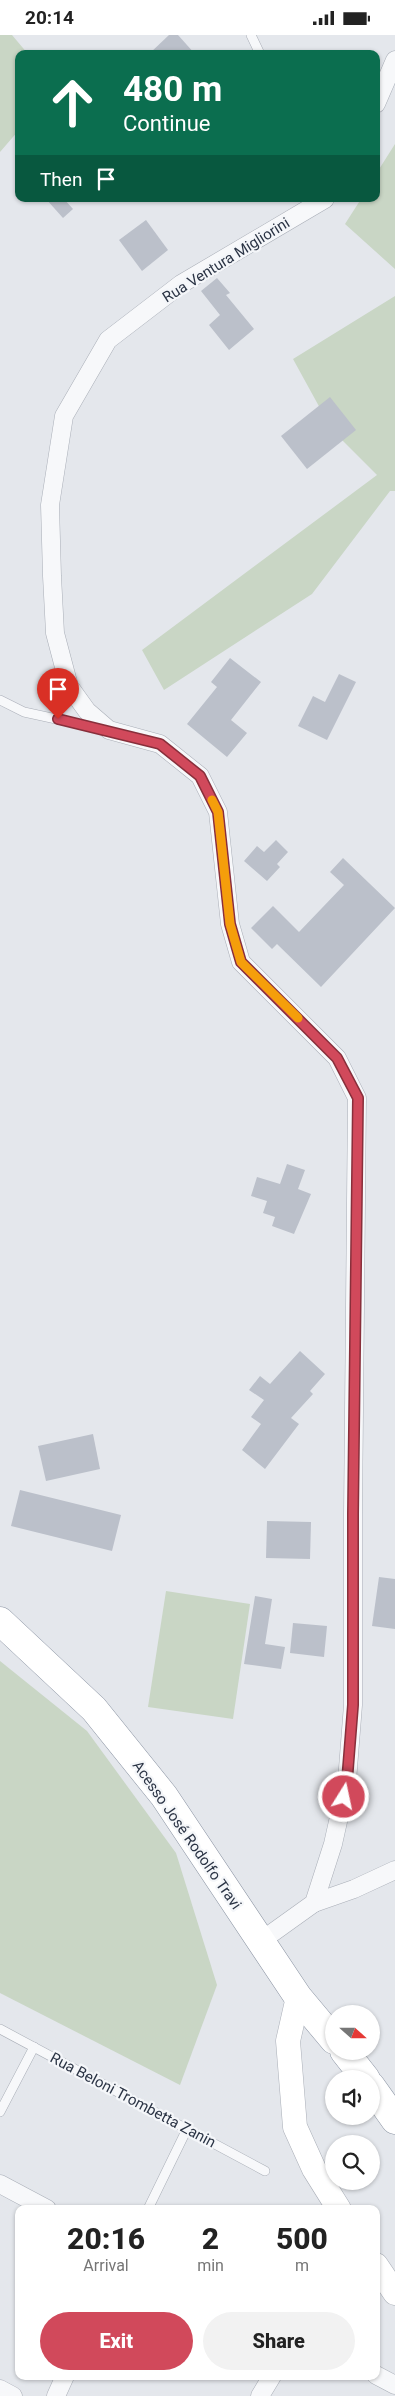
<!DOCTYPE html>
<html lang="en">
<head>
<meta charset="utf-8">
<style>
  :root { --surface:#fff; --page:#f2f2f2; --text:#222; --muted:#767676; --accent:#d1495b }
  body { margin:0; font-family:Roboto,sans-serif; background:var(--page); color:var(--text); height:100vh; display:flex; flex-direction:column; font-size:19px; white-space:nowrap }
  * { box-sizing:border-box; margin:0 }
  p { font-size:16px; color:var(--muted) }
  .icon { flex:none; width:28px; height:28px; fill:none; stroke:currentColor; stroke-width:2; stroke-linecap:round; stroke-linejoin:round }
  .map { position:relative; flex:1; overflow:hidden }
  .details { position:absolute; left:15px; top:2170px; width:365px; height:175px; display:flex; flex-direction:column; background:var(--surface); border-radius:10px; box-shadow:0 1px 4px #0004 }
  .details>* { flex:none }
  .banner { position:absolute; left:15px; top:15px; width:365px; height:152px; border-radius:10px; box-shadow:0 1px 4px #0004; background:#0b6e4f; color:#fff; overflow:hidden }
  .needle { width:32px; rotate:111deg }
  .tools { position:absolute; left:325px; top:1970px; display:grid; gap:10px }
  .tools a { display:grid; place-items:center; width:55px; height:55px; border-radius:50%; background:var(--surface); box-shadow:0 1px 4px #0004; font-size:25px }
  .pin { position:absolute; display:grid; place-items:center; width:42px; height:42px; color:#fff; margin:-51px -21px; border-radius:50% 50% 50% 0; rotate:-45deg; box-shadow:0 0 5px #0007 }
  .pin .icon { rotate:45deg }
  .me { position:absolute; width:55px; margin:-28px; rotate:10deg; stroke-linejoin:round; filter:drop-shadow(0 0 4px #0008) }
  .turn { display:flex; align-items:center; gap:18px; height:105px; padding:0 25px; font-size:22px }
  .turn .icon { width:65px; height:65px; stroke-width:2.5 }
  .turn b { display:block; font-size:35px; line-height:42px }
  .then { display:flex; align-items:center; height:48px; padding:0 25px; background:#0003; gap:10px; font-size:19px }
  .eta { display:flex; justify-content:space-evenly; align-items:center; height:85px; text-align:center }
  .eta b { font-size:30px; font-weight:800; line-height:35px }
  .primary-button { display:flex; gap:10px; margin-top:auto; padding:10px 25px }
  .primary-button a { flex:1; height:58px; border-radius:30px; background:var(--accent); color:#fff; font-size:20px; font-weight:800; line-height:58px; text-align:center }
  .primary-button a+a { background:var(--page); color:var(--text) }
  .status { display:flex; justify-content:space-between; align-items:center; height:35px; padding:0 25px; background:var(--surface); direction:ltr }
  .status svg { height:14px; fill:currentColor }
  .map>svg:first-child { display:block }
</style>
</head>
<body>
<div class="status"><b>20:14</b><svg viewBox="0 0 49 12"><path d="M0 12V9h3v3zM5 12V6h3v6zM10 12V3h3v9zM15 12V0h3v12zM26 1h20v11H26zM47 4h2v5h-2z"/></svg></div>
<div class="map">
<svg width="395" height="2361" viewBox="0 0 395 2361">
  <rect width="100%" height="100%" fill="#e4e7ec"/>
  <g fill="#c9d6c5">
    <polygon points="0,0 12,0 28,19 19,19 19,95 0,117"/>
    <polygon points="395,109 395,234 345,189 361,164 376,164 376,139"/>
    <polygon points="395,261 395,456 390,456 312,559 164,655 142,615 377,440 332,395 293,324"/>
    <polygon points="166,1556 250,1569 233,1684 148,1672"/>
    <polygon points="0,1626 87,1696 176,1818 217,1950 180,2050 0,1958"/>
  </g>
  <g fill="#bbc0ca">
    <polygon points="169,0 178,0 195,19 149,19"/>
    <polygon points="46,164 64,164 73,174 63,183"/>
    <polygon points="146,185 168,215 142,236 119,205"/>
    <polygon points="217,243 230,258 226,260 254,294 229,315 209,290 220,280 201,256"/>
    <polygon points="330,362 356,395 307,434 281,401"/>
    <polygon points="230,623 261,647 231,685 247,698 227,722 187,689 217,652 211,647"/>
    <polygon points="339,639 356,647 327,705 298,691 313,661 325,667"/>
    <polygon points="276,805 288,817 277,829 280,832 267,846 244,826 257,811 264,817"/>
    <polygon points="343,823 395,873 321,952 277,909 272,914 251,893 273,871 299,897 344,850 330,837"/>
    <polygon points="287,1129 305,1135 298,1154 311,1159 294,1199 272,1191 275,1182 263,1178 267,1166 251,1161 257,1142 280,1149"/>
    <polygon points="300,1316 325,1339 310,1356 313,1359 291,1383 299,1389 265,1434 242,1415 261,1389 251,1382 264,1365 249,1355 260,1341 270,1349"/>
    <polygon points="93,1399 100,1434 46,1446 38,1411"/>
    <polygon points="20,1455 121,1480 112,1516 11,1491"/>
    <polygon points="267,1486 311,1487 310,1524 266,1523"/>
    <polygon points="379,1542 395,1544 395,1594 372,1591"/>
    <polygon points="255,1561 272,1564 265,1609 285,1612 281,1634 244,1629"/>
    <polygon points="293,1588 327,1591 324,1622 290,1618"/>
  </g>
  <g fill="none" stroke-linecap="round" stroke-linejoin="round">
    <defs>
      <g id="lane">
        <polyline points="251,0 260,19"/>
        <polyline points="0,665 24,677 102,694"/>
        <polyline points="0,1994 265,2136"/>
        <polyline points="0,2077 34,2012"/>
        <polyline points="148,2174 187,2094"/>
      </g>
      <g id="street">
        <polyline points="376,69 395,25"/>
        <polyline points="314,1868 354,1854 395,1835"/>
        <polyline points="261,1906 314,1868 333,1809 347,1746 353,1670 353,1479 357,1063 337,1023 241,927 230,889 218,777 200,741 160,709 109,695 87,676 69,651 55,598 52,541 50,470 64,381 108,305 181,249 325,164"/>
        <polyline points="0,2149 47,2174"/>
        <polyline points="376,2340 395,2350"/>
        <polyline points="0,2354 13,2361"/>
        <polyline points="56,2361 65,2341"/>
        <polyline points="260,2361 272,2341"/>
      </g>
      <g id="secondary">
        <polyline points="298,1962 288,2006 295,2092 314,2134 339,2174"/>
        <polyline points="376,2230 395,2258"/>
      </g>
      <g id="highway">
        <polyline points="0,1586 94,1674 164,1761 298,1962 334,2005"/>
        <polyline points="344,2016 366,2044"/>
        <polyline points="371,2051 395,2085"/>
      </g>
    </defs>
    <use href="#lane" stroke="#a9aeb7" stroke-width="10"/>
    <use href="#street" stroke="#a9aeb7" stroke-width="19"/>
    <use href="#secondary" stroke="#a9aeb7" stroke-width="25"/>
    <use href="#highway" stroke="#8b94a3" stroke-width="29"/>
    <use href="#lane" stroke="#f7f8fa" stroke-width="9"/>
    <use href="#street" stroke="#f7f8fa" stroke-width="18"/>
    <use href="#secondary" stroke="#fff" stroke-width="24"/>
    <use href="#highway" stroke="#fff" stroke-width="28"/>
  </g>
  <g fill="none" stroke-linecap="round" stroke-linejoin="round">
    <defs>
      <polyline id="route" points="58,684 160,709 200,741 218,777 230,889 241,927 337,1023 358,1063 353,1479 353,1670 347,1746 344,1762"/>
    </defs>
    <use href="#route" stroke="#882f3b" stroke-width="12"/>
    <use href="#route" stroke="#d1495b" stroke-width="9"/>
    <polyline stroke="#f59e0b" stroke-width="9" points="212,765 218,777 230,889 241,927 298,983"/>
  </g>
  <g text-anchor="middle" stroke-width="4.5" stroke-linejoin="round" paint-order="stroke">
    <g font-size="15" fill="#2b3445" stroke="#f4f6f9">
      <text transform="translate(226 225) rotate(-32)" y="5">Rua Ventura Migliorini</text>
      <text transform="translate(187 1800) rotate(55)" y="5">Acesso José Rodolfo Travi</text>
      <text transform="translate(133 2065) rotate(28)" y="5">Rua Beloni Trombetta Zanin</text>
    </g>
  </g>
</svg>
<div class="tools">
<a><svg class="needle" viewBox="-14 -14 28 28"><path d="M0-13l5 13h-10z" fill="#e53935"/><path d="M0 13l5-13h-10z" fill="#767676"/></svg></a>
<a><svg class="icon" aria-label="sound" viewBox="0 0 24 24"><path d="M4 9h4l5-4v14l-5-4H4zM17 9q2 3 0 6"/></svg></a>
<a><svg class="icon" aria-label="search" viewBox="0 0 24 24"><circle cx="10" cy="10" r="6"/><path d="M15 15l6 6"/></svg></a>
</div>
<div class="pin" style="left:58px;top:684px;background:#d93025"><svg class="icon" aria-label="arrive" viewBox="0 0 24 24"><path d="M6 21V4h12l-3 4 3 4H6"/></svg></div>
<svg class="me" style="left:344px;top:1762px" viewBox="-20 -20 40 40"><circle r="17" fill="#d1495b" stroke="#fff" stroke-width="3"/><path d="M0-11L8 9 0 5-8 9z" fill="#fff"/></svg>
<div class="banner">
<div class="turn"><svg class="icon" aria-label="ahead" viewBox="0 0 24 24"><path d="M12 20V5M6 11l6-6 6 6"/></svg><div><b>480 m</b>Continue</div></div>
<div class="then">Then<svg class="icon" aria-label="arrive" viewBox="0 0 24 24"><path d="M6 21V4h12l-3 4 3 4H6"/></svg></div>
</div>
<section class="details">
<div class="eta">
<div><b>20:16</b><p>Arrival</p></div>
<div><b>2</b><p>min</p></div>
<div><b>500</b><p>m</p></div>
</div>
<div class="primary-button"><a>Exit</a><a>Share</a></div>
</section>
</div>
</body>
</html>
